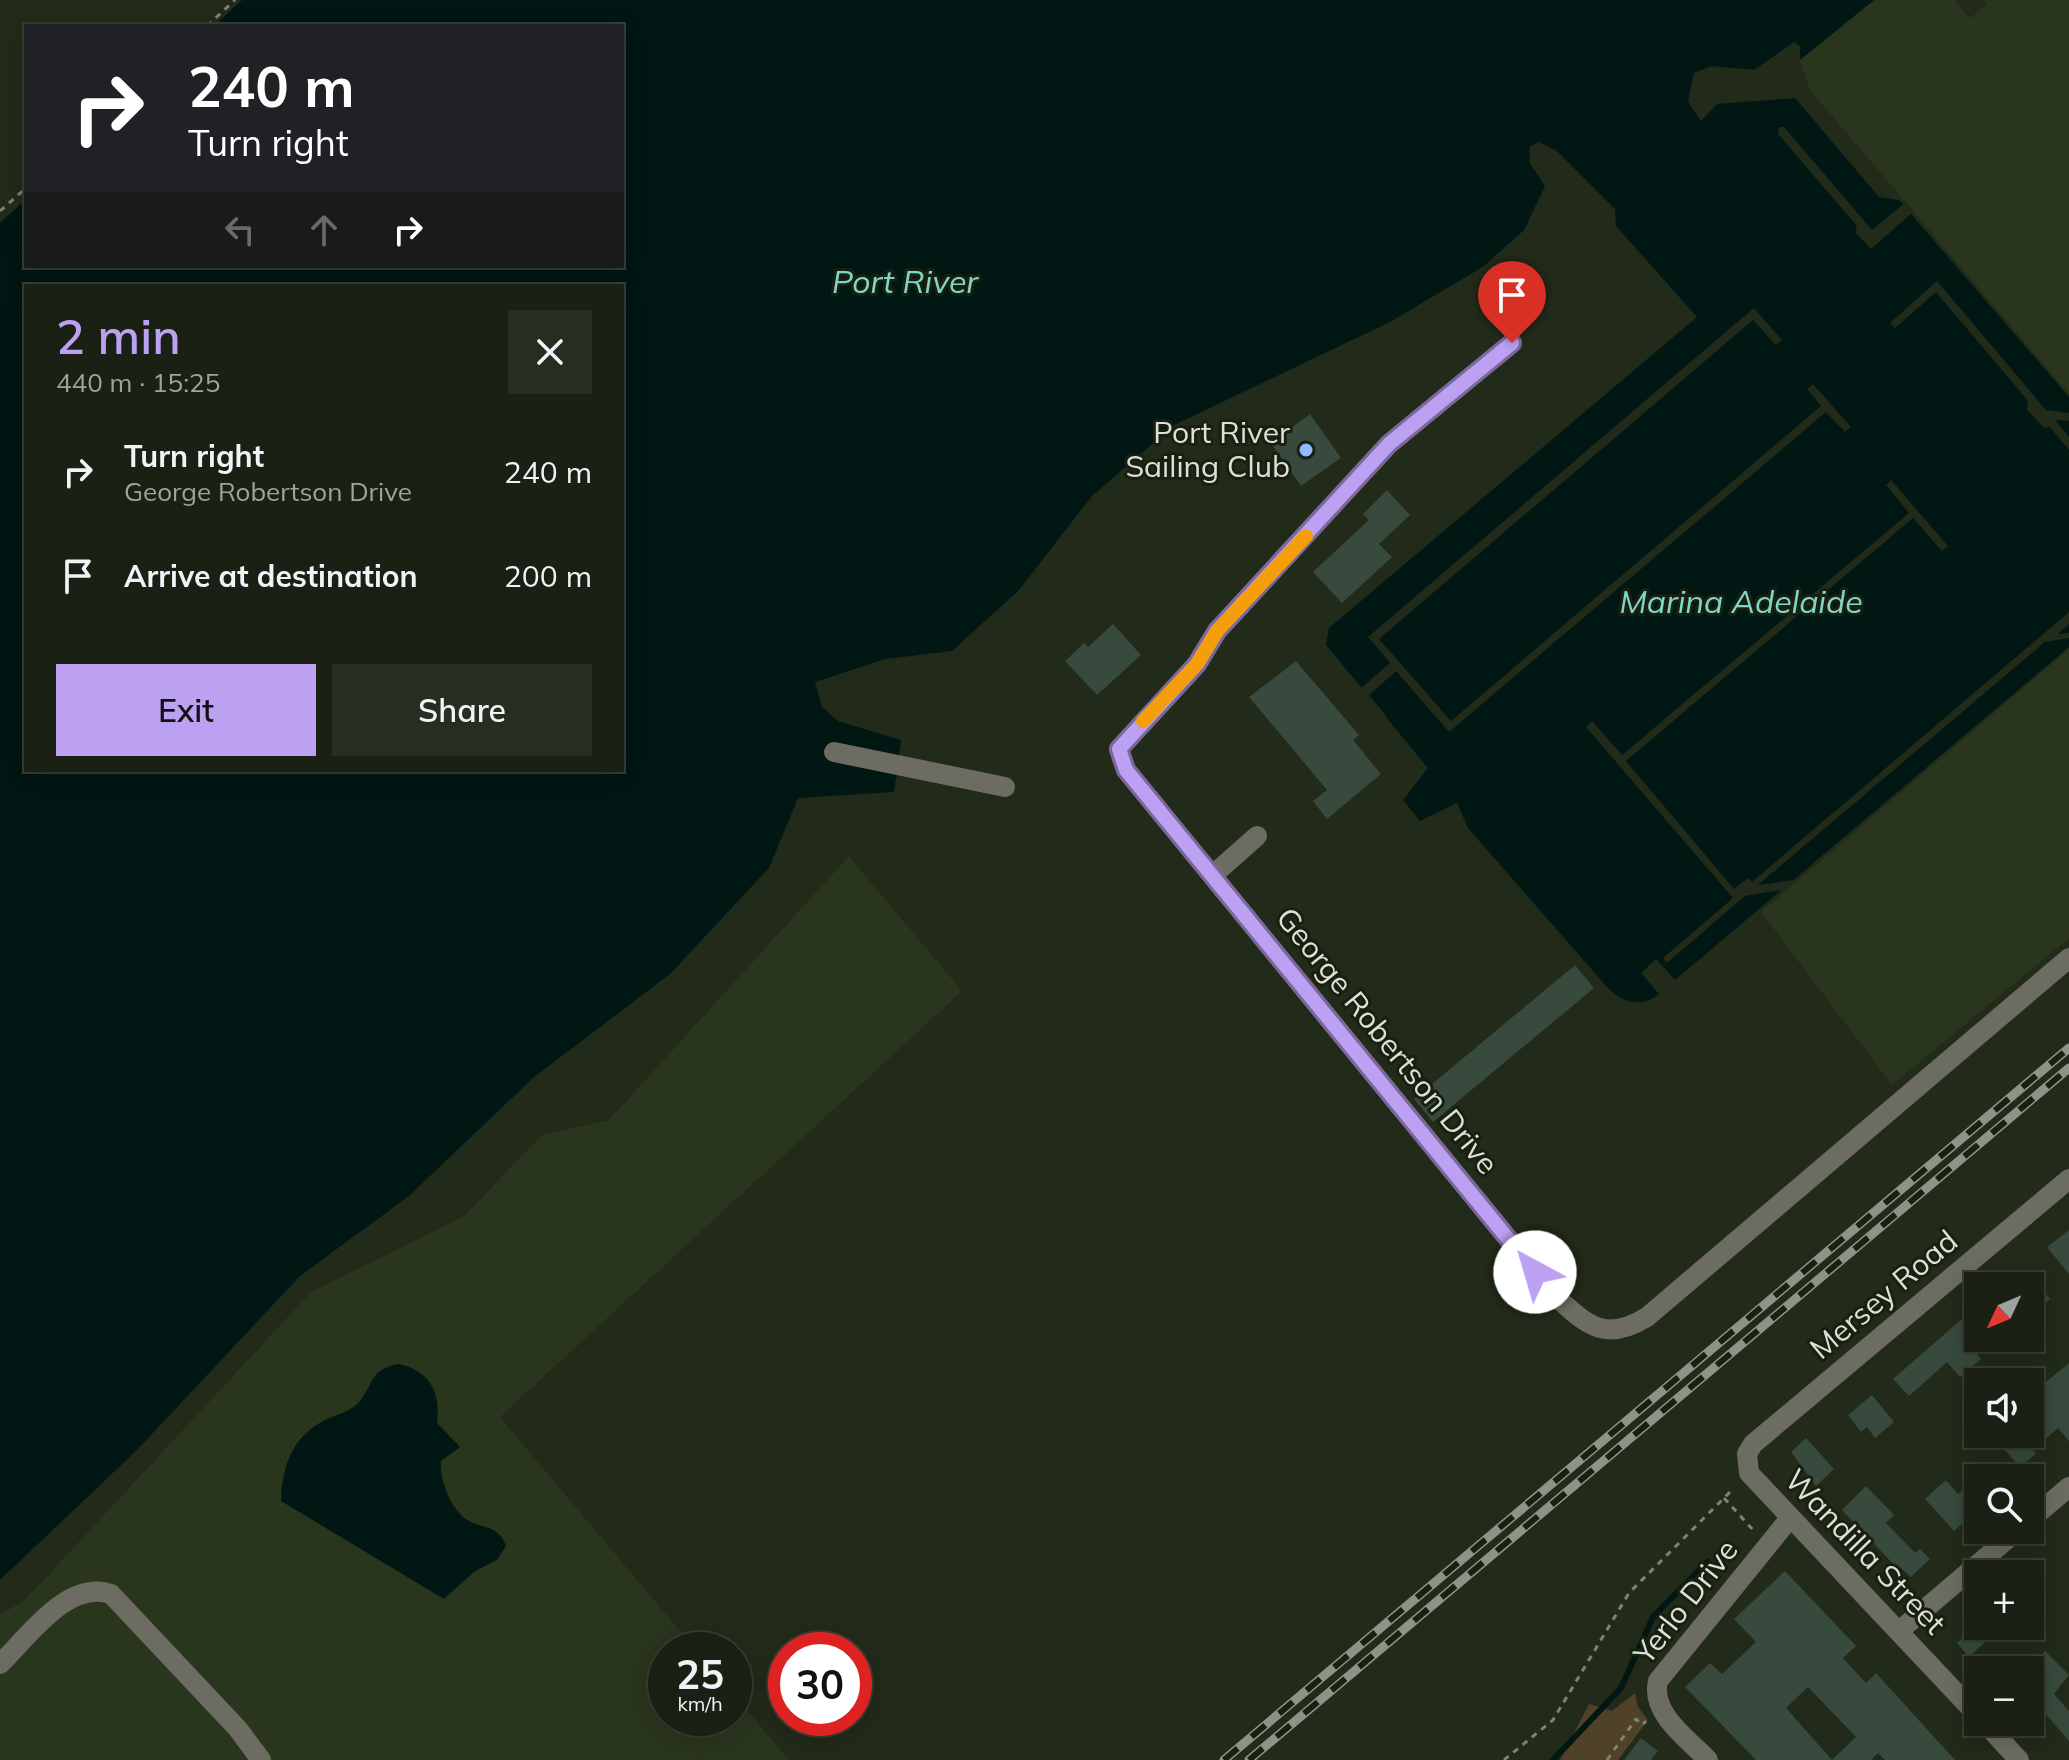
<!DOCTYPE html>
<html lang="en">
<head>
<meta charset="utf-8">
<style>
  :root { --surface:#1a2013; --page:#272d21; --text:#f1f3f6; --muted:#9fa3a0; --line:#383e33; --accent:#bca0f2 }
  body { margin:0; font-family:Mulish,sans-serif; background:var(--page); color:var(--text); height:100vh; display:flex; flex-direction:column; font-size:30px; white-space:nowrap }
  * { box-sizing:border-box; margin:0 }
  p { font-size:26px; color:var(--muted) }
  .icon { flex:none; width:44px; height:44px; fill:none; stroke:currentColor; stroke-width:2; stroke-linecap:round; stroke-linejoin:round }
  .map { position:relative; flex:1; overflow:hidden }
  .side { position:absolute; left:24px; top:284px; width:600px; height:488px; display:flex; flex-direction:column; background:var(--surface); border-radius:0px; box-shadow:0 4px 20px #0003,0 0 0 2px var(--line) }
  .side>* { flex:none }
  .guide { position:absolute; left:24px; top:24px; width:600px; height:244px; border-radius:0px; box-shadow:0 4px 20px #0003,0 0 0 2px var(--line); background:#202124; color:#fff; overflow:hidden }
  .needle { width:52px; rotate:226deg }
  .controls { position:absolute; left:1964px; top:1272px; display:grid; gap:16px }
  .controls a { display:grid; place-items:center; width:80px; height:80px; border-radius:0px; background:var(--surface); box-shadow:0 4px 20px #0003,0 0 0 2px var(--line); font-size:40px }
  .speed { position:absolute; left:648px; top:1632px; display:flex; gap:16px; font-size:40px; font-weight:700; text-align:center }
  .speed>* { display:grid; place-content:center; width:104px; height:104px; border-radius:50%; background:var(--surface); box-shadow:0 4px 20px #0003,0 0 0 2px var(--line); line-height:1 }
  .speed small { font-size:20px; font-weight:400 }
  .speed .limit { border:12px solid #d22; background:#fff; color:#111 }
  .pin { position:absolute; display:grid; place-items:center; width:68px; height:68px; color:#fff; margin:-82px -34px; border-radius:50% 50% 50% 0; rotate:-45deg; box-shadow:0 0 8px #0007 }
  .pin .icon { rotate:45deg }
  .me { position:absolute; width:88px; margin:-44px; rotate:321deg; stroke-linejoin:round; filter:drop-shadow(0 0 6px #0008) }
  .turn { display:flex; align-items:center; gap:28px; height:168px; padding:0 32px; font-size:36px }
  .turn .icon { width:104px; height:104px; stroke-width:2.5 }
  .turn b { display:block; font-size:56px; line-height:68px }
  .lanes { display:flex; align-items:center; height:76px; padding:0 32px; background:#0003; justify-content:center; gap:40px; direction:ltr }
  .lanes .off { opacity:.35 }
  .round { display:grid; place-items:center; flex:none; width:84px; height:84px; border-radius:0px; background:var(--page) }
  .headline { display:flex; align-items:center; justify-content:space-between; height:136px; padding:0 32px }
  h1 { font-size:48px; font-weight:600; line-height:60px; color:var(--accent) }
  .primary-button { display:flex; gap:16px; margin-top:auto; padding:16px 32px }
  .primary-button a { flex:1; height:92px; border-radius:0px; background:var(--accent); color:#111; font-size:32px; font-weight:600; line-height:92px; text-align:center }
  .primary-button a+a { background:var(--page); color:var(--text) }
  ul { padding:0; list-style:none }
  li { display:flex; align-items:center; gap:24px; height:104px; padding:0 32px }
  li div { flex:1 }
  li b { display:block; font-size:30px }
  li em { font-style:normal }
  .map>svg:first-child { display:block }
</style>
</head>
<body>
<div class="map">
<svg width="2069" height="1760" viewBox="0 0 2069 1760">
  <rect width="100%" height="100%" fill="#222a19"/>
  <g fill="#2a351e">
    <polygon points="1874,0 1954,0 1970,18 1986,5 1983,0 2069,0 2069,394 1810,90 1800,60"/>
    <polygon points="2069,649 2069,938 1892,1085 1761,912"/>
    <polygon points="849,856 962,991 500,1417 696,1650 666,1650 666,1718 734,1718 734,1695 789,1760 0,1760 0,1615 26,1599 311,1292 463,1217 542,1135 609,1120"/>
  </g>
  <polygon fill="#504129" points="1635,1693 1638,1707 1648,1720 1618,1760 1560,1760 1589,1704 1612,1711"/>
  <g fill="#001714" fill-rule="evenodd">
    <path d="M242 0H1874L1800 60V46L1794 42 1754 70 1712 66 1694 73 1688 102 1701 121 1717 104 1795 98 1879 197 1899 200 2069 397V647L1675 980 1656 959 1641 973 1659 994C1642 1008 1623 1003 1608 988L1468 828 1457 803 1420 821 1403 800 1428 768 1326 645 1329 628 1697 317 1616 226 1615 209 1557 151 1539 142 1529 147 1530 163 1545 186 1524 230 1484 266 1390 322 1174 425 1092 496 1019 590 952 651 885 659 815 682 822 707 838 721 901 740 894 792 798 798 769 868 670 974 534 1077 409 1196 300 1276 136 1451 0 1580V223L26 199V266H622V26H214ZM26 286H622V770H26Z"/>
    <path d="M398 1364C429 1370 441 1391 437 1423L460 1447 441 1461C439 1480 452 1514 471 1522 486 1529 499 1526 506 1546L497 1560 475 1571 444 1599 281 1501C282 1465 293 1435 327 1419 338 1414 352 1411 360 1401 375 1382 369 1370 398 1364Z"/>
  </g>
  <g fill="#222a19">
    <polygon points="1779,127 1784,127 1872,230 1906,202 1914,211 1871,249 1855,232 1857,226 1778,134"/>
    <polygon points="1937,281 2046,410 2069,413 2069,421 2055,420 2069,437 2069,450 2050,427 2044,428 2027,410 2028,401 1936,292 1895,328 1890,323"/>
    <polygon points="1754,308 1782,340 1776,345 1753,320 1379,639 1451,721 1821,406 1807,389 1813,384 1851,427 1845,432 1826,412 1449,732 1396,671 1369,695 1386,716 1381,720 1359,690 1390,663 1368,637"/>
    <polygon points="1891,480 1948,546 1942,551 1913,518 1626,761 1734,889 1748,878 1752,882 2069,612 2069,624 2058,634 2069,633 2069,638 2045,642 1758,885 1795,880 1788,889 1745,896 1667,963 1663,958 1733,898 1586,727 1592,721 1622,755 1909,513 1886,485"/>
  </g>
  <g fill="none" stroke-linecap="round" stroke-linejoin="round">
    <polyline stroke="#001714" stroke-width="6" points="1553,1760 1621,1688 1653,1617 1707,1562"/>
  </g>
  <g fill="#374a3d" fill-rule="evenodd">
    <polygon points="1310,414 1341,458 1301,486 1271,443"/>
    <polygon points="1387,490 1410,515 1379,544 1392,557 1342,603 1313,572 1369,520 1363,514"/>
    <polygon points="1113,624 1141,655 1097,695 1065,661 1084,643 1088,647"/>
    <polygon points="1296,661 1359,735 1353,740 1381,774 1327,819 1313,801 1327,790 1249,697"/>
    <polygon points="1575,965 1594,988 1433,1122 1414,1099"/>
    <polygon points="2069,1230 2069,1274 2047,1247"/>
    <polygon points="2030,1274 2050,1299 2030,1316"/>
    <polygon points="1978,1305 1978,1338 1996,1338 1977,1354 1981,1359 1960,1377 1947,1362 1909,1396 1893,1379"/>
    <polygon points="2069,1363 2069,1441 2058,1428 2033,1450 2036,1454 2020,1467 2005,1450 2023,1434 2030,1434 2030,1428 2045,1414 2030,1395"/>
    <polygon points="1872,1395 1894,1422 1875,1438 1867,1427 1861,1432 1848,1415"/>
    <polygon points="1806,1438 1834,1469 1816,1486 1791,1452"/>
    <polygon points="1946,1480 1958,1494 1970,1483 1978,1493 1978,1510 1954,1531 1925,1499"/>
    <polygon points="1866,1486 1894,1515 1886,1523 1915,1553 1920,1549 1930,1559 1911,1577 1901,1568 1899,1570 1842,1510"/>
    <path d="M1785 1571 1856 1646 1843 1658 1866 1683 1876 1673 1955 1760H1885L1878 1753 1871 1760H1756L1685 1687 1710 1663 1722 1674 1756 1642 1734 1619ZM1808 1687 1856 1737 1832 1760 1786 1708Z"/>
    <polygon points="1976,1626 2003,1626 1969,1657 1957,1643"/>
    <polygon points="2045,1651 2069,1675 2054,1694 2069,1711 2069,1741 2030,1696 2030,1666"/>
    <polygon points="1641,1738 1658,1751 1651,1760 1624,1760"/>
  </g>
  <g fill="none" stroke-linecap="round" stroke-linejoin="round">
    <g stroke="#7c8375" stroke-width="3" stroke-dasharray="6 6" stroke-linecap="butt">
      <polyline points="207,26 235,0"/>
      <polyline points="0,211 26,188"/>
      <polyline points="1724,1498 1754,1531"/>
      <polyline points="1504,1760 1553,1720 1629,1593 1734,1488"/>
      <polyline points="1607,1760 1636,1719 1642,1725 1646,1721"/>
    </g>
    <g stroke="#6d6c63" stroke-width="20">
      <path d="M1512 343 1389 444 1217 631 1197 664 1119 749 1126 770 1555 1296C1587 1325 1605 1343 1647 1317L2069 958"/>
      <polyline points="834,752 1005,787"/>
      <polyline points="1213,875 1257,836"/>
      <polyline points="2030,1520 2069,1487"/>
      <polyline points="1899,1631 2018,1530"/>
      <path d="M0 1664C28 1637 68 1579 111 1594L238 1729 261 1760"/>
      <polyline points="1978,1716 1749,1473 1747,1454 1753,1444 2069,1179"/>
      <polyline points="1984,1722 2019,1760"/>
      <path d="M1708 1760C1688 1739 1650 1713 1658 1681L1790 1518"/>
    </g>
    <defs>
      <g id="rail">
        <polyline points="1224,1760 2069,1048"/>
        <polyline points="1249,1760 2069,1068"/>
      </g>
    </defs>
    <use href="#rail" stroke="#8d9487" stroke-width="9"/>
    <use href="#rail" stroke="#192010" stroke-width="6" stroke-dasharray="18" stroke-linecap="butt"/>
  </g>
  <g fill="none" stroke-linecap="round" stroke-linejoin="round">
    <defs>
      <polyline id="route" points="1512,343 1389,444 1217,631 1197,664 1119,749 1126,770 1535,1272"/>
    </defs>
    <use href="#route" stroke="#7a689d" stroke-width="20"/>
    <use href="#route" stroke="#bca0f2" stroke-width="14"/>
    <polyline stroke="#f59e0b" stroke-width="14" points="1143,721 1197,664 1217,631 1306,536"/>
  </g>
  <circle fill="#8fb8fd" stroke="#192010" stroke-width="3" cx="1306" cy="450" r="8"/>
  <g text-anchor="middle" stroke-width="6" stroke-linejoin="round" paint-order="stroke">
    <g font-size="30" fill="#dbe1d6" stroke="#192010" text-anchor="end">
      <text x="1290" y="443">Port River<tspan x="1290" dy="34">Sailing Club</tspan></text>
    </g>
    <g font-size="30" fill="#dbe1d6" stroke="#192010">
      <text transform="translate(1387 1041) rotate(51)" y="10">George Robertson Drive</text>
      <text transform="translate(1884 1295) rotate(-40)" y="10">Mersey Road</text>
      <text transform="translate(1865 1552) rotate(46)" y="10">Wandilla Street</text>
      <text transform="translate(1686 1602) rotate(-52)" y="10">Yerlo Drive</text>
    </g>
    <g font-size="32" font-style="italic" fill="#80d6c7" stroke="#192010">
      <text x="905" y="293">Port River</text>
      <text x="1741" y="613">Marina Adelaide</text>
    </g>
  </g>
</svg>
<div class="controls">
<a><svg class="needle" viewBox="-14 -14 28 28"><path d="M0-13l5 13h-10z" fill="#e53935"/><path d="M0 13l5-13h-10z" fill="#9fa3a0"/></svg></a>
<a><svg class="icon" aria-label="sound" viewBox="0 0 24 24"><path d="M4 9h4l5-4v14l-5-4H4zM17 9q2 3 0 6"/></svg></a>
<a><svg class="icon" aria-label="search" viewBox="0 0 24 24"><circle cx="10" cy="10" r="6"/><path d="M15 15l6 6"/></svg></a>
<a>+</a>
<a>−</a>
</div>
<div class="speed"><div>25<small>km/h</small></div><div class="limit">30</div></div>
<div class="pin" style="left:1512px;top:343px;background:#d93025"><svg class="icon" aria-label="arrive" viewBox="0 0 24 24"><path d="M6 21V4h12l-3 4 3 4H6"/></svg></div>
<svg class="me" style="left:1535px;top:1272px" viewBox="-20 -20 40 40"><circle r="19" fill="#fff"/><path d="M0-13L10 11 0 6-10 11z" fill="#bca0f2"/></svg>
<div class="guide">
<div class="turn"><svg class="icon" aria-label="right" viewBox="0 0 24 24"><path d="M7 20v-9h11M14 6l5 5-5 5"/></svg><div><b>240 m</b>Turn right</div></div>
<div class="lanes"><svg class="icon off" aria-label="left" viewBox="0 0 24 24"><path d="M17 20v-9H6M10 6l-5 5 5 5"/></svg><svg class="icon off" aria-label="ahead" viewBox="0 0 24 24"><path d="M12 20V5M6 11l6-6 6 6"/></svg><svg class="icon" aria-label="right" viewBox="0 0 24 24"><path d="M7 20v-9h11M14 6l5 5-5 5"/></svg></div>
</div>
<section class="side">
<div class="headline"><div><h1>2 min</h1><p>440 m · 15:25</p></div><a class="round"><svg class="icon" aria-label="close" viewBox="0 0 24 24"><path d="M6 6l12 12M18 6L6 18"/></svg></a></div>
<ul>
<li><svg class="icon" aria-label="right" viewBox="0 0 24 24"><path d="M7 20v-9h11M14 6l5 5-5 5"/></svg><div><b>Turn right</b><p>George Robertson Drive</p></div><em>240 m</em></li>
<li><svg class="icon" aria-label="arrive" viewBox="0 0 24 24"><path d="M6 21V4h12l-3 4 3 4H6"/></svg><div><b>Arrive at destination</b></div><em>200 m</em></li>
</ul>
<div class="primary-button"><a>Exit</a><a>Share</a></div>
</section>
</div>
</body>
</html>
